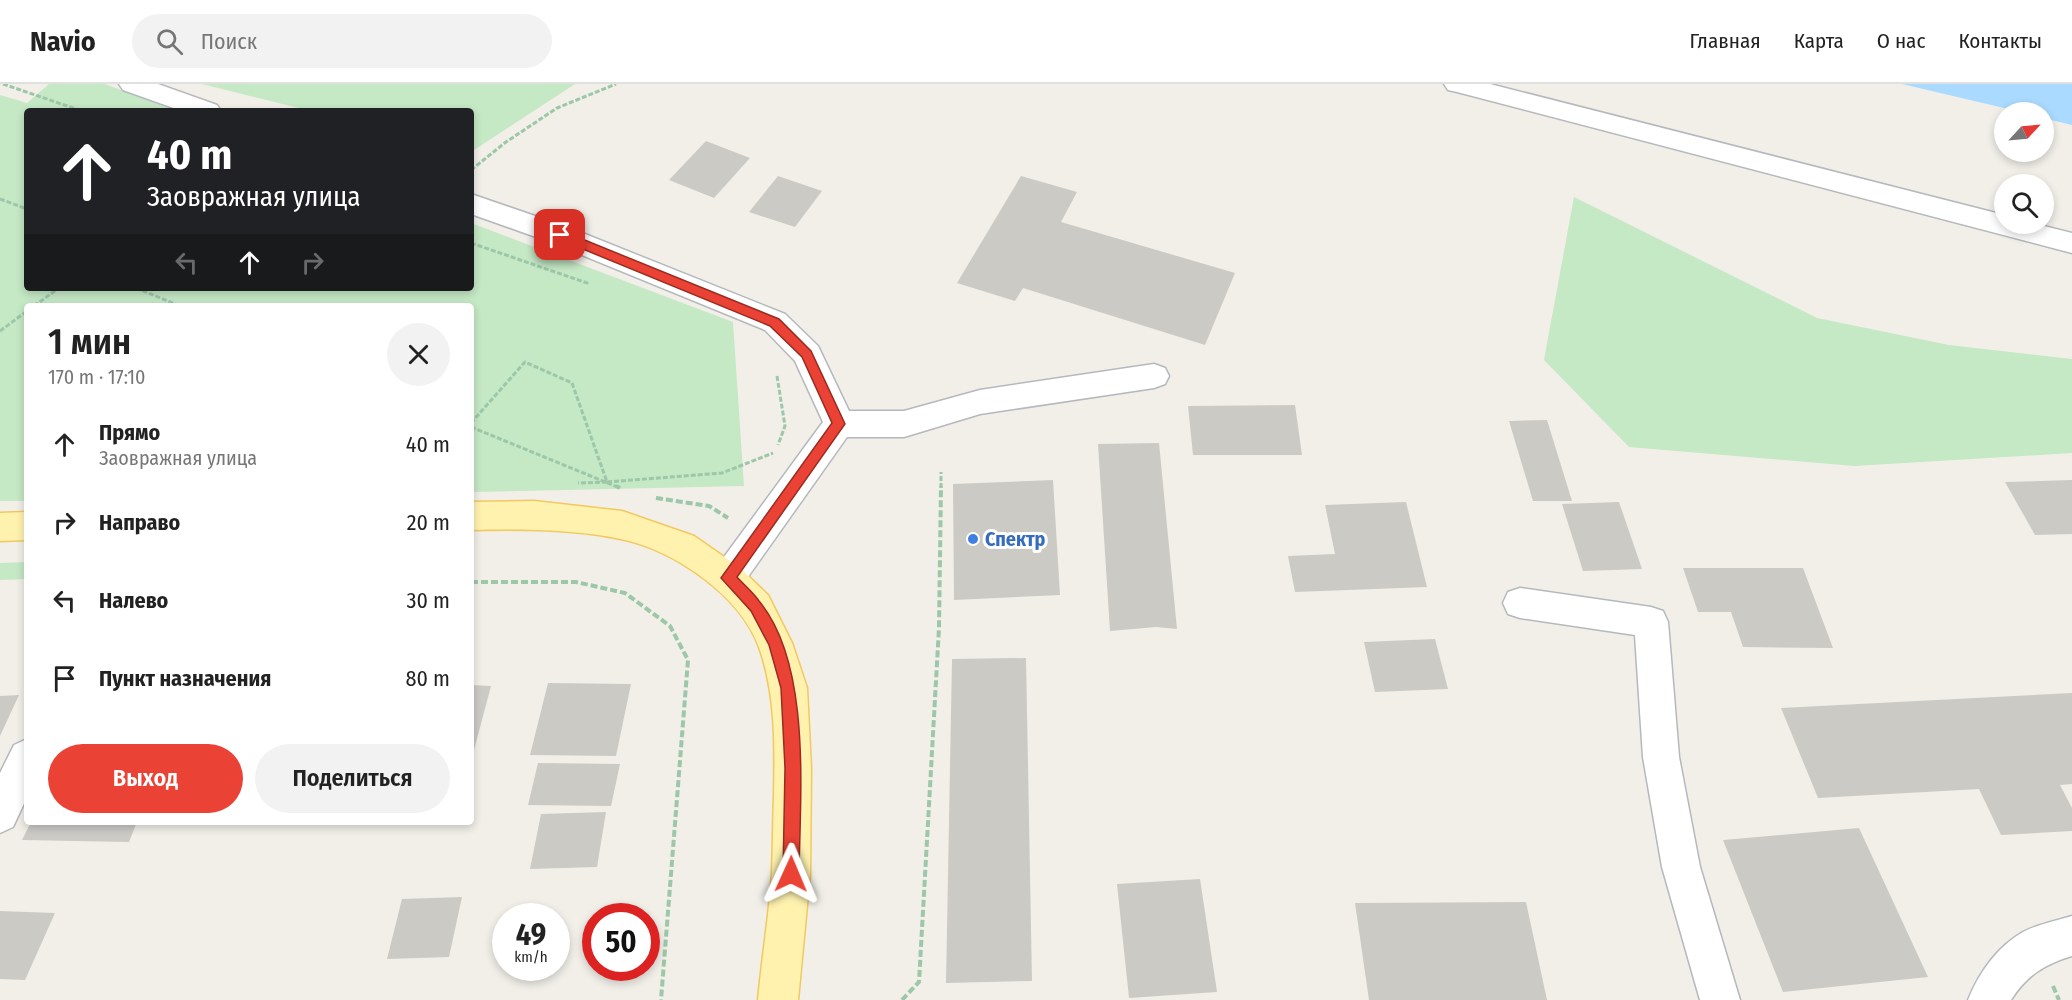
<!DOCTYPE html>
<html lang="ru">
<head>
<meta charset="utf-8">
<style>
  :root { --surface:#fff; --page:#f2f2f2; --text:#222; --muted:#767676; --line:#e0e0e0; --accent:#ea4335 }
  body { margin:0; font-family:"Fira Sans Condensed",sans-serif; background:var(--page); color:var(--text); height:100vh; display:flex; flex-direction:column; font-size:22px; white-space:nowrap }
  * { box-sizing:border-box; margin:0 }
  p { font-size:20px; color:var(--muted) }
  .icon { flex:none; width:33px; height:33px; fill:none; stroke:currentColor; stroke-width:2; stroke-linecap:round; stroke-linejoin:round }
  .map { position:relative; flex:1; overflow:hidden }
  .side { position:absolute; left:24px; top:219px; width:450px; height:522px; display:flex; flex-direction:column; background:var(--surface); border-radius:6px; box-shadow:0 3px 9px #0003 }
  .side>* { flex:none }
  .guide { position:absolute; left:24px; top:24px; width:450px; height:183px; border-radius:6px; box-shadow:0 3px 9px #0003; background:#202124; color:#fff; overflow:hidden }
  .needle { width:39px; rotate:64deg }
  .controls { position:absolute; left:1994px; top:18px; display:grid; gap:12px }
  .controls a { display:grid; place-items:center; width:60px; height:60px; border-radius:50%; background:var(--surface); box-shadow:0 3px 9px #0003; font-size:30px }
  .speed { position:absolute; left:492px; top:819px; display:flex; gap:12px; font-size:30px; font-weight:700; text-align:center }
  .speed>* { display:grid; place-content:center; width:78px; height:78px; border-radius:50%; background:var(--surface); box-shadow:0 3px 9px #0003; line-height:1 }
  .speed small { font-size:15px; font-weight:400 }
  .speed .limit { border:9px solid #d22; background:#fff; color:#111 }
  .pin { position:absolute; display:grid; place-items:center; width:51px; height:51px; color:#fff; margin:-26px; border-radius:12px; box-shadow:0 3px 9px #0006 }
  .me { position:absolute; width:66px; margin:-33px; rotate:1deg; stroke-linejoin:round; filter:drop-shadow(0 0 4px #0008) }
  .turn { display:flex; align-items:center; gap:21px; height:126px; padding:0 24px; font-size:27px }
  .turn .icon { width:78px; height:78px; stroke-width:2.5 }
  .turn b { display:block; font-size:42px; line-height:51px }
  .lanes { display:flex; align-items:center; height:57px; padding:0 24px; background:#0003; justify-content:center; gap:30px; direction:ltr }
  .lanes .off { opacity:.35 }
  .round { display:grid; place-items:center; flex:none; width:63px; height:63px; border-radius:32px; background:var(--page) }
  .summary { display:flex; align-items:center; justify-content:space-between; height:102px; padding:0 24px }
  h1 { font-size:36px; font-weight:600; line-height:45px }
  .primary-button { display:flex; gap:12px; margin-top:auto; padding:12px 24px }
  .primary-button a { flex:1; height:69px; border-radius:36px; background:var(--accent); color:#fff; font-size:24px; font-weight:600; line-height:69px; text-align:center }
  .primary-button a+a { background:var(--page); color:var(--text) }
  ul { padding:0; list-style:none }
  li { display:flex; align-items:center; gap:18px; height:78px; padding:0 24px }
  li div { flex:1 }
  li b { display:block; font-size:22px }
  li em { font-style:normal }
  header { display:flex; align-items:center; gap:36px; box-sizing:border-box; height:84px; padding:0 30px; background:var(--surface); border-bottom:2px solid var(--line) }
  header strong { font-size:28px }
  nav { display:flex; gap:33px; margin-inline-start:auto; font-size:21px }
  .search { width:420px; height:54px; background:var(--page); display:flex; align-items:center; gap:15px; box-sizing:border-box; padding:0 21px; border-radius:33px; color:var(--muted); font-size:22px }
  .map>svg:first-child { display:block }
</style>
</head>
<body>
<header>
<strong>Navio</strong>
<div class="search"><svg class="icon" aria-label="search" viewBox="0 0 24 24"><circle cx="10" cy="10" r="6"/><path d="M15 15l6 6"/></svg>Поиск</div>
<nav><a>Главная</a><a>Карта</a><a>О нас</a><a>Контакты</a></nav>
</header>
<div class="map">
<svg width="2072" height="916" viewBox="0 0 2072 916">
  <rect width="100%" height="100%" fill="#f1efe8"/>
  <g fill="#c5e8c5">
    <polygon points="49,0 105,0 176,27 27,27 27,204 471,204 471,139 733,238 744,402 471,408 471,222 27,222 27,417 0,417 0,11 27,19"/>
    <polygon points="202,0 575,0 471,68 471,27 311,27"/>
    <polygon points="1574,113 1817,234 1949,261 2072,275 2072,369 1854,382 1629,363 1544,276"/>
    <polygon points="27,478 27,495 0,496 0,479"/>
  </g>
  <polygon fill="#aadaff" points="1902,0 2072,0 2072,41 2043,34 2043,28 2021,28"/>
  <g fill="#cccac5">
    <polygon points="706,57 750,74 714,114 669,96"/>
    <polygon points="778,92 822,107 795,143 749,128"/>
    <polygon points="1021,92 1077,108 1061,138 1235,189 1205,261 1023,204 1015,217 957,199"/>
    <polygon points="1295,321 1302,371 1193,371 1188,322"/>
    <polygon points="1547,336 1572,417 1533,417 1509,337"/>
    <polygon points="1159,359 1177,545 1156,543 1110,547 1098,360"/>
    <polygon points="1053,396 1060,511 954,516 953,400"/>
    <polygon points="2072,396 2072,450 2035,451 2005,398"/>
    <polygon points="1406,418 1427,503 1295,508 1288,472 1335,470 1325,421"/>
    <polygon points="1619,418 1642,485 1583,487 1562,420"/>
    <polygon points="1683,484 1803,484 1833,564 1743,563 1731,528 1698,528"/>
    <polygon points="1435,555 1448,605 1375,608 1364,558"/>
    <polygon points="1026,574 1032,897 946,899 952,575"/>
    <polygon points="548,599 631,600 616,672 530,671"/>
    <polygon points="471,601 491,602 474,666 471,666"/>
    <polygon points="2072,609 2072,700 2060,701 2072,724 2072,747 2001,751 1979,705 1818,714 1781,624"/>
    <polygon points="19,611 0,652 0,612"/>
    <polygon points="538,679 620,680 611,722 528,721"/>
    <polygon points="606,728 597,783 530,785 541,730"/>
    <polygon points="31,738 137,738 129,758 22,756"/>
    <polygon points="1859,744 1928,893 1783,908 1723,756"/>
    <polygon points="1200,795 1217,908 1129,914 1117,800"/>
    <polygon points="462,813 449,873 387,875 402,815"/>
    <polygon points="1526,818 1547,916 1369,916 1355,819"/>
    <polygon points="0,827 55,829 25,896 0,895"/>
  </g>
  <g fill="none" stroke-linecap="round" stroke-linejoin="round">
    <defs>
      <g id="minor">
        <polygon points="119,0 158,0 217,21 221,27 182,27 123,6"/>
        <polygon points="1444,0 1490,0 2004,131 2004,140 2036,140 2072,149 2072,169 1457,8 1448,6"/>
        <polygon points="471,110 570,144 785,230 818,262 849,327 904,327 980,306 1154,280 1165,284 1169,292 1165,300 1154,304 980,330 904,353 847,353 740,504 728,509 716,504 711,494 716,484 823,338 795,277 765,246 550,158 471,130"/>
        <polygon points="1520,504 1651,523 1663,527 1668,538 1679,673 1700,783 1740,916 1700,916 1662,783 1643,673 1635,551 1520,534 1508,530 1503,519 1508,508"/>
        <polygon points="27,655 27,713 13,743 0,749 0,689 14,661"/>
        <path d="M2072 832V872C2045 880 2027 891 2011 916H1968C1979 889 1997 863 2023 848 2038 840 2056 837 2072 832Z"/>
      </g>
      <g id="major">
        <path d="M534 417 622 427 694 452 740 484 768 511 792 559 807 604 811 684 810 790 798 916H758C762 874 769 831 772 789 773 763 773 738 774 712 775 662 776 611 759 563 740 511 674 466 621 455 572 445 521 445 471 446V418Z"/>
        <polygon points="27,428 27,456 0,457 0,429"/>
      </g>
    </defs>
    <use href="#minor" stroke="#b5b8bc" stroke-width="3"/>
    <use href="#major" stroke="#f2c960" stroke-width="3"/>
    <g stroke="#9cc7a9" stroke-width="3" stroke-dasharray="5 2" stroke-linecap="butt">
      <polyline points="3,0 82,27"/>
      <polyline points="471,86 506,58 557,24 616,0"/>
      <polyline points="0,115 27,125"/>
      <polyline points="471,159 590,200"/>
      <polyline points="136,204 180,222"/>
      <polyline points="34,222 59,204"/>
      <polyline points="0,247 27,227"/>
      <polyline points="777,292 785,342 778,361"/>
      <polyline points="471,339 525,278 572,299 607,398 578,399"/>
      <polyline points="471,343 620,404"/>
      <polyline points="607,398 722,389 773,369"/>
      <polyline points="941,404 941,388"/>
    </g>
    <g stroke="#9cc7a9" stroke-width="4" stroke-dasharray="7 3" stroke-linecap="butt">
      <polyline points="616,402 620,404"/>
      <polyline points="656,414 709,422 728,434"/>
      <polyline points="471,498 576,498 625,509 670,542 688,576 661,916"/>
      <polyline points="2053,902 2059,916"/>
      <polyline points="902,916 919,898 939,544 941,402"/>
    </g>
    <use href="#minor" fill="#fff" fill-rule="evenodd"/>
    <use href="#major" fill="#fff2af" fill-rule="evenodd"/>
  </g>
  <path fill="#ea4335" stroke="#982c22" stroke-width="1.5" d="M560 146 779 235 811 267 845 340 737 493C744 501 753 508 759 517 812 581 800 710 799 790L797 795 791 798 786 795 783 790 785 684 781 604 769 561 751 527 721 494 832 339 802 273 770 242 556 154 555 151Z"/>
  <circle fill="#3f7fe0" stroke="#fff" stroke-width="2" cx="973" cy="455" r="6"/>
  <g text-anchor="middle" stroke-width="6" stroke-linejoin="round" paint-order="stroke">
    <g font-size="20" font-weight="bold" fill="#366cbe" stroke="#fff" text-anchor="start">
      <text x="985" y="462">Спектр</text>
    </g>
  </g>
</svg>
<div class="controls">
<a><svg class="needle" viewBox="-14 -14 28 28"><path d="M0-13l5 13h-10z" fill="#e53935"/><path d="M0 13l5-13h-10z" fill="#767676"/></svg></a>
<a><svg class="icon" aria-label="search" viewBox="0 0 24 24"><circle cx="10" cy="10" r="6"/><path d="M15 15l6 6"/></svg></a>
</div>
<div class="speed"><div>49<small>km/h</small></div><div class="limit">50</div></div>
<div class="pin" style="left:560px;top:151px;background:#d93025"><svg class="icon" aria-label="arrive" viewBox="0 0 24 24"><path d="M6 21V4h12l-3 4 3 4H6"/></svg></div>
<svg class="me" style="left:791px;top:790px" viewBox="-20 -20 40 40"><path d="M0-17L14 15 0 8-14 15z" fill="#ea4335" stroke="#fff" stroke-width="4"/></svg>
<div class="guide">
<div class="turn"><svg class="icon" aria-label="ahead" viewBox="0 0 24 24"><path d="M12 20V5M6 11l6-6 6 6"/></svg><div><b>40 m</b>Заовражная улица</div></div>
<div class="lanes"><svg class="icon off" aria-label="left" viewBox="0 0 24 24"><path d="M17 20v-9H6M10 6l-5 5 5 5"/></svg><svg class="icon" aria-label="ahead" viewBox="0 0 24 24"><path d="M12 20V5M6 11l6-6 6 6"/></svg><svg class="icon off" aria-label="right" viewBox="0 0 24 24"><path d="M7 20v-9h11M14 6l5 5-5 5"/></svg></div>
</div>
<section class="side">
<div class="summary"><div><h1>1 мин</h1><p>170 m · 17:10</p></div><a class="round"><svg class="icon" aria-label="close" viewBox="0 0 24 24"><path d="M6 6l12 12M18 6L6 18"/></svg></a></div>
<ul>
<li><svg class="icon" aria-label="ahead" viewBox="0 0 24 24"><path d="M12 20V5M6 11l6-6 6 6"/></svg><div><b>Прямо</b><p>Заовражная улица</p></div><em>40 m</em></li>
<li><svg class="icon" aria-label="right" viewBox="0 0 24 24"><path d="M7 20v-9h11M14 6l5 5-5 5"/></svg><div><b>Направо</b></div><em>20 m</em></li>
<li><svg class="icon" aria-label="left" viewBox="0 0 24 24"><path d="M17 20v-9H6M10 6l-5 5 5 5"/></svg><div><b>Налево</b></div><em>30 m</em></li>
<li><svg class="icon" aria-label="arrive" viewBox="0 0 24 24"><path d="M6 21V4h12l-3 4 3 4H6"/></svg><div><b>Пункт назначения</b></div><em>80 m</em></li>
</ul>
<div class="primary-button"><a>Выход</a><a>Поделиться</a></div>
</section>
</div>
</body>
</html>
